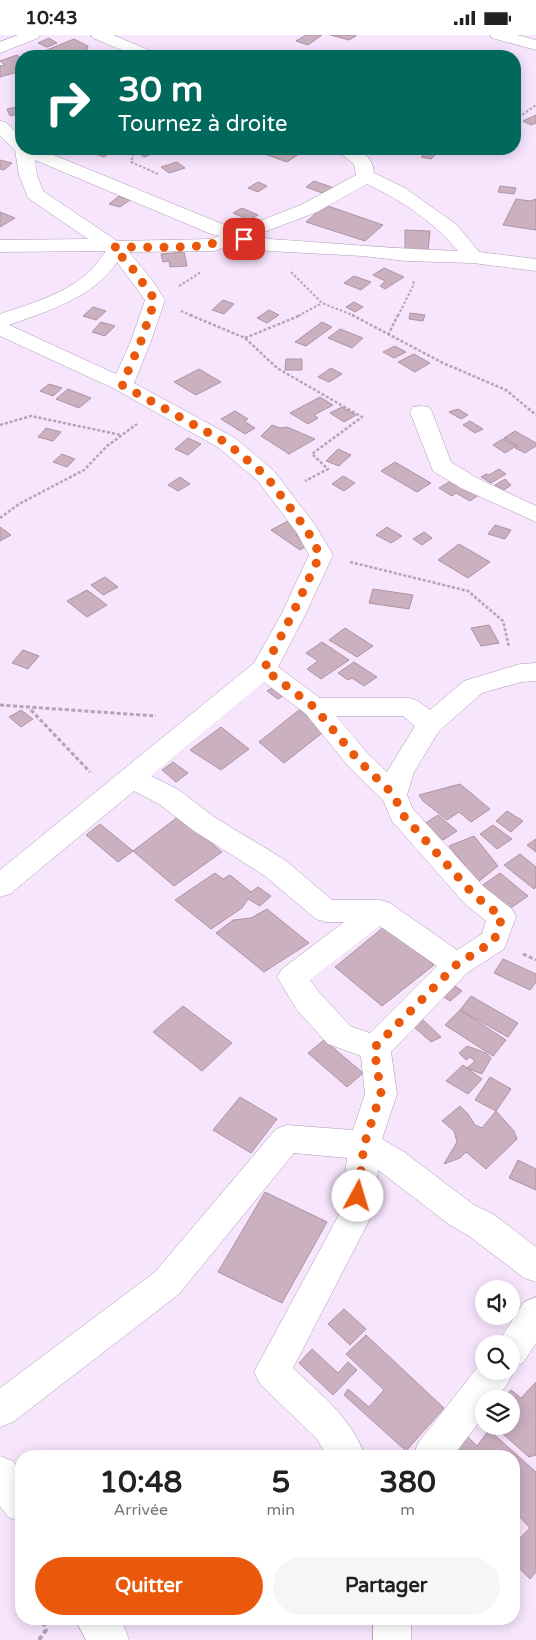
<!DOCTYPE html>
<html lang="fr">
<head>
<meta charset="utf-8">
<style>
  :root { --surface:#fff; --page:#f6f6f6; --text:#222; --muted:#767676; --accent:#ea580c }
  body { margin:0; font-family:"Varela Round",sans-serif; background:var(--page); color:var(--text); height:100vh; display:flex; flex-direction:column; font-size:19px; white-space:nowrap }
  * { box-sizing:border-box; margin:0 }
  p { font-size:16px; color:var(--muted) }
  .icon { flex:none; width:28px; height:28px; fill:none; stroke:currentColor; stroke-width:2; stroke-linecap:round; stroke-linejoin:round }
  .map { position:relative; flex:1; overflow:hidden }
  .panel { position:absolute; left:15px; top:1415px; width:505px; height:175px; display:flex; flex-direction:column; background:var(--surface); border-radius:20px; box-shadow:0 2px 12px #0003 }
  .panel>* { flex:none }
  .hud { position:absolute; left:15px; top:15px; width:506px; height:105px; border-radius:20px; box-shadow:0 2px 12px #0003; background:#00695c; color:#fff; overflow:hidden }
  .tools { position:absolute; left:475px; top:1245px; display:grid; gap:10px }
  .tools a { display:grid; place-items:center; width:45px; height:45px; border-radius:50%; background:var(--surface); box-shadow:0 2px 12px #0003; font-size:25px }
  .pin { position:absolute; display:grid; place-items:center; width:42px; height:42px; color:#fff; margin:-21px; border-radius:10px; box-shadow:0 2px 8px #0006 }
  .me { position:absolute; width:55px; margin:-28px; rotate:6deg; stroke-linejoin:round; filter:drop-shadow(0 0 4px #0008) }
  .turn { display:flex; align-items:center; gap:18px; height:105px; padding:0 20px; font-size:22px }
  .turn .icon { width:65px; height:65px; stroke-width:2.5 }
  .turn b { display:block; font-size:35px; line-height:42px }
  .eta { display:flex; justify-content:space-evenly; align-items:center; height:85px; text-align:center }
  .eta b { font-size:30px; font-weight:800; line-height:35px }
  .primary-button { display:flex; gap:10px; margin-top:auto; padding:10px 20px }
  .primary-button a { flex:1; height:58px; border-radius:30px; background:var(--accent); color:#fff; font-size:20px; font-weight:800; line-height:58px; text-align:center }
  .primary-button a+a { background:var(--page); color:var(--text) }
  .status { display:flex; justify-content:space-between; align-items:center; height:35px; padding:0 25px; background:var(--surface); direction:ltr }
  .status svg { height:14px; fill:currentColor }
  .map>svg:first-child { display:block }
</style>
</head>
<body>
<div class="status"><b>10:43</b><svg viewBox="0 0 49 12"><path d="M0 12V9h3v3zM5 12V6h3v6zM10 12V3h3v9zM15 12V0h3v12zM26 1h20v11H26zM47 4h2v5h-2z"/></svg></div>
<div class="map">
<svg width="536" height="1605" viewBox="0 0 536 1605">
  <rect width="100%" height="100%" fill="#f7e4fd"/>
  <g fill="#cbb0c0" stroke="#ae93a3">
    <polygon points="306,0 322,0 308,10 296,6"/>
    <polygon points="330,0 353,0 356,1 349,5"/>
    <polygon points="49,3 57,8 47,12 38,8"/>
    <polygon points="74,4 88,11 86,19 74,18 69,21 32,21"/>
    <polygon points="17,20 21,23 21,36 0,42 0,31 5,30 0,26"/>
    <polygon points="17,72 21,78 10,81 7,74"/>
    <polygon points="536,80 536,88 531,90 523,86"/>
    <polygon points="82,114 99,114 110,118 104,122"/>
    <polygon points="144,114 165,114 144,122 136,117"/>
    <polygon points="268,114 286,114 299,119 287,127 262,118"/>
    <polygon points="426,117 436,119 431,124 421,122"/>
    <polygon points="0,125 12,128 4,135 0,134"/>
    <polygon points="177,127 185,133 169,138 161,132"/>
    <polygon points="314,146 334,153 325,159 306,152"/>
    <polygon points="258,147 267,151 258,157 248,153"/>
    <polygon points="500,151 516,153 514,159 498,157"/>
    <polygon points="119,161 130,165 120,172 109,169"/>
    <polygon points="516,164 530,166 536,164 536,195 503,190"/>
    <polygon points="325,170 383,190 365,206 306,187"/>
    <polygon points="242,173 258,180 249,185 233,178"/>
    <polygon points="0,177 15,183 0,192"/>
    <polygon points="405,195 430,196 428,215 405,214"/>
    <polygon points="184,217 187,231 170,232 169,226 163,227 161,219"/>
    <polygon points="384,233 404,242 385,254 380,251 385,246 373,240"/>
    <polygon points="354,241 371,247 361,255 344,248"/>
    <polygon points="223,265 234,269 224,279 212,275"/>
    <polygon points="354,267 363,272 355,277 346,272"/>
    <polygon points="93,272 106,276 96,285 83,281"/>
    <polygon points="269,275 279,280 267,288 257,283"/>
    <polygon points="410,278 425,280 423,286 409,284"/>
    <polygon points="101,287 115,291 105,301 92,297"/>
    <polygon points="322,287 332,292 306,311 295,307"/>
    <polygon points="340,294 363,303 352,313 328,303"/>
    <polygon points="395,311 406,317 394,323 383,317"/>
    <polygon points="414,319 430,328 415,337 398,327"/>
    <polygon points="286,324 302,324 302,335 285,335"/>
    <polygon points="331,333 342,339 329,347 318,342"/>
    <polygon points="199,334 221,347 196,360 174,347"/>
    <polygon points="49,349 62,353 53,361 40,356"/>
    <polygon points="68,354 91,363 79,373 56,364"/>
    <polygon points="320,362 333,370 314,380 318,383 308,389 290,378"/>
    <polygon points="342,372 356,380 344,387 330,378"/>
    <polygon points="458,374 468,380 461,384 449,377"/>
    <polygon points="235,376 248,384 244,386 255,393 245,399 221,384"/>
    <polygon points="470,386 483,394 475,398 463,390"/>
    <polygon points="272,390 280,393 287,392 315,404 289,419 261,401"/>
    <polygon points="46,393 61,397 53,406 38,402"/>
    <polygon points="515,396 536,408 536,411 525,418 515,413 518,411 504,403"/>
    <polygon points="188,403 201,409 188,420 175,414"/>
    <polygon points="503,404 516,411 505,418 493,410"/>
    <polygon points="338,414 351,420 339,431 326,426"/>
    <polygon points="62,419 75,424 67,432 53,427"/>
    <polygon points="395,427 431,448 417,457 381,436"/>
    <polygon points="499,434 506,439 491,448 481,442 486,439 489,440"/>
    <polygon points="343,441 355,448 344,456 332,449"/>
    <polygon points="180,442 190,449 178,456 168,450"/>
    <polygon points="454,444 480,459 470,466 456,458 452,461 439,453"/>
    <polygon points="505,444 511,450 504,455 495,450"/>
    <polygon points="288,486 303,496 296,500 309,509 300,515 271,495"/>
    <polygon points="495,490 511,495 505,504 488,499"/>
    <polygon points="0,492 11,500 0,506"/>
    <polygon points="387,492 402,501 391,508 376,500"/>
    <polygon points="424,497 432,503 422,510 413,504"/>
    <polygon points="459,509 490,527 468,543 438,525"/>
    <polygon points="105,542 118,552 103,560 91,550"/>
    <polygon points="373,554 413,560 409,574 369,568"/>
    <polygon points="87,555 107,570 87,582 67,566"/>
    <polygon points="489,590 499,608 481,611 471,593"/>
    <polygon points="345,593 373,611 357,622 329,605"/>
    <polygon points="322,607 349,625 321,644 307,634 318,626 306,618"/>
    <polygon points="23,615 39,621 28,634 12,628"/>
    <polygon points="354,627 377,642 364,651 352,643 348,645 338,638"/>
    <polygon points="275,651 286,659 278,664 267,656"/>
    <polygon points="21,675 33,684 21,692 9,682"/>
    <polygon points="299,675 326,695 284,728 259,707"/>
    <polygon points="221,692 249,714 221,735 190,715"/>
    <polygon points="173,727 188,738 176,747 162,735"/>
    <polygon points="460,749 490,774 471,787 459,777 447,785 423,766 419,760"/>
    <polygon points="507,776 523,786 511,797 496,786"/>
    <polygon points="438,780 457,796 443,805 424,789"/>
    <polygon points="179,781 222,817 174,851 133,816"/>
    <polygon points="100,789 133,816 118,827 86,800"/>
    <polygon points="493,790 512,804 497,814 480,799"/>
    <polygon points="474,801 498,831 478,847 449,811"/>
    <polygon points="536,804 536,817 527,810"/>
    <polygon points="520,819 536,832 536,852 534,854 504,830"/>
    <polygon points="215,838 223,844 230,840 251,857 258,852 271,861 260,871 248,864 242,873 211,894 175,865"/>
    <polygon points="500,838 528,861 508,875 480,852"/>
    <polygon points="267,874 309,908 264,937 216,898 233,885 251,883"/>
    <polygon points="385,891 434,930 382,971 335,932"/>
    <polygon points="503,924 536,939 536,947 530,955 494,938"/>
    <polygon points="450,947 462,956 450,966 438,958"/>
    <polygon points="471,961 518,988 508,1002 460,975"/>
    <polygon points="183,971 232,1008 202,1036 153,997"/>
    <polygon points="460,975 506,1005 493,1021 445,990"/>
    <polygon points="423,985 441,1002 431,1007 413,991"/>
    <polygon points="324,1005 363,1038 347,1052 308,1018"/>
    <polygon points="467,1011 486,1018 491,1023 482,1039 467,1033 475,1026 470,1022 466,1025 459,1018"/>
    <polygon points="463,1030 482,1044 468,1059 446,1046"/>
    <polygon points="490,1042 511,1054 496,1076 475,1065"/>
    <polygon points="240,1062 277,1084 251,1118 213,1095"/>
    <polygon points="460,1071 468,1079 475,1090 482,1093 496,1076 514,1096 517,1104 486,1134 466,1117 460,1123 444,1129 457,1107 454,1096 442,1086"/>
    <polygon points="518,1125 536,1134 536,1155 509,1143"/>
    <polygon points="265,1157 327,1187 282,1268 218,1237"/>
    <polygon points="344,1274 366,1294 350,1310 328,1289"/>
    <polygon points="366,1300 444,1373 406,1416 344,1360 348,1354 369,1372 384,1355 346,1319"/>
    <polygon points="312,1314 338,1338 348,1327 357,1335 333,1360 299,1328"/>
    <polygon points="536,1347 536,1420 529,1422 494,1391 511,1391 511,1364 503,1364 511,1355 521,1363"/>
    <polygon points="489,1395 536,1437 536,1537 530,1544 514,1528 514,1509 530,1493 514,1476 514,1421 445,1421 466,1400 477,1411"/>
  </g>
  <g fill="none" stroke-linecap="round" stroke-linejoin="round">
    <defs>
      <g id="minor">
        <polygon points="18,0 40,0 38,3 0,18 0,7"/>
        <polygon points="91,0 113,0 156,18 158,21 136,21 93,3"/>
        <path d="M0 86 6 87 21 102V114H39L237 195 303 169 356 140 354 129 335 114C354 113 372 115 374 138L405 153 457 190 479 217 536 224V236L473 228 406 226 363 221 268 216 238 207 214 216 129 217 152 245 165 265 151 306 134 348 235 403 274 436 315 490 333 520 305 580 278 632 320 663H409L418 666 430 675 464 646 520 629 536 628V646L521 647 482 658 439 696 414 737 407 760 413 774 484 852 512 874 516 882 504 914 467 938 391 1017 397 1059 382 1104 404 1117 474 1170 493 1179 536 1212V1247L524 1243 469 1201 450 1190 378 1135 373 1178 293 1333C322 1361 351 1382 365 1421H327L317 1404 260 1349 254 1337 341 1176 347 1123 294 1118 179 1259 13 1387 0 1392V1353L155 1237 276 1094 287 1090 353 1095 365 1059 361 1021 328 1009 297 975 277 942 282 934 344 887H326L316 884 265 841 194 796 159 769 134 756 10 859 0 862V835L254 628 281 580 309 520 297 498 258 446 219 413 115 354 0 301V279C30 269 68 258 91 235 97 229 101 222 106 216L0 217V205L88 204 28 163 19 140 15 115 0 101ZM35 125 211 199 219 201 211 204 117 206 43 156 37 140ZM367 149C401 165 434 187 458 216 395 214 332 208 269 204L256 200 317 177ZM117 227 145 265 131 306 116 339 9 290C48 276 93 263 117 227ZM264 647 305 678 350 733 383 765 392 786 464 868 486 886 482 899 457 915 390 868 380 865H332L285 825 214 782 179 755 151 741ZM336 681H403L415 691 387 737 368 719ZM380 891 437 931 370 998 350 991 319 957 310 945Z"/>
        <polygon points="421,371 429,372 432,377 451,427 477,443 536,471 536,487 461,453 433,436 410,377 413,372"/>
        <polygon points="536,1262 536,1308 523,1328 512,1332 514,1336 508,1348 496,1364 484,1364 484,1381 453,1421 413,1421 418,1408 484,1324 484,1336 511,1336 511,1309 497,1309 524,1267"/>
        <polygon points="0,1421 13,1426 21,1438 21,1487 8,1482 0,1471"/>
        <polygon points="75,1584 118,1584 124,1591 129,1605 86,1605"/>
        <rect x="373" y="1584" width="38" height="21"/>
      </g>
      <polygon id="highway" points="490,0 517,0 536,5 536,15 492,3"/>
    </defs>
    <use href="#minor" stroke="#ae9cb3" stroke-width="1"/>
    <use href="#highway" stroke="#ae9cb3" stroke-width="1"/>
    <g stroke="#b2a3b7" stroke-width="2" stroke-dasharray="2.5 2" stroke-linecap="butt">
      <polyline points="515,85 536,70"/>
      <polyline points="135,114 131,127 158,139"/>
      <polyline points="291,237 322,268 355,281"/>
      <polyline points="179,251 201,237"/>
      <polyline points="181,276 193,281"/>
      <polyline points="298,281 322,268"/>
      <polyline points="398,281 414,249 413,245"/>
    </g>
    <g stroke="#b2a3b7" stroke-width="2.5" stroke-dasharray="3 2" stroke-linecap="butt">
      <polyline points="190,280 245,303 277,333 362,382 312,419 328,434 305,446"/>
      <polyline points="352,280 443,328 506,355 536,380"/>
      <polyline points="388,300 398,280"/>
      <polyline points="245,303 301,280"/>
      <polyline points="0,390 31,381 121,400"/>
      <polyline points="0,483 19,469 84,435 107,411 137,389"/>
      <polyline points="350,527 468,556 503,586 509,612"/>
    </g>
    <g stroke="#b2a3b7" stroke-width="3" stroke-dasharray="4 2.5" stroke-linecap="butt">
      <polyline points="0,670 156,681"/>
      <polyline points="31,675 90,737"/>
      <polyline points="523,919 536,925"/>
    </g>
    <polyline stroke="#b2a3b7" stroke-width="4" stroke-dasharray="5 3" stroke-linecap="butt" points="39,1605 46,1595 42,1584"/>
    <use href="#minor" fill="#fff" fill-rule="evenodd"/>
    <use href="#highway" fill="#fff" fill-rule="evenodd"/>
  </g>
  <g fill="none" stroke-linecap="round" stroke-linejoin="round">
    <path stroke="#ea580c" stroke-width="9" stroke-dasharray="0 16.2" d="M244 204C229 200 215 210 199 211 171 213 141 212 113 212L132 233 155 265 141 306 122 350 227 408 266 441 307 495 320 520 292 580 264 634 314 672 359 726 394 760 402 779 474 860 502 882 494 906 456 930 374 1013 381 1058 364 1110 358 1161"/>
  </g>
</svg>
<div class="tools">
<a><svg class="icon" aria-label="sound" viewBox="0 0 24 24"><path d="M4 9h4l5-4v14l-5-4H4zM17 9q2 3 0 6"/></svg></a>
<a><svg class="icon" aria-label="search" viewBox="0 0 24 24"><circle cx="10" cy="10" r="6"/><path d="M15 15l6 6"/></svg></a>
<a><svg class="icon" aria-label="layers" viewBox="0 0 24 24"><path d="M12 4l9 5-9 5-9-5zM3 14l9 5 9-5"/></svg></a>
</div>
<div class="pin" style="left:244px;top:204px;background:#d93025"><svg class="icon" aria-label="arrive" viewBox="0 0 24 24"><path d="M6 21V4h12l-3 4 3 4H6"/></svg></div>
<svg class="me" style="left:358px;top:1161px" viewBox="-20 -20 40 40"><circle r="19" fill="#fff"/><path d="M0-13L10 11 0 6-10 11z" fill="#ea580c"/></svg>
<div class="hud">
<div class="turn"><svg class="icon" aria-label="right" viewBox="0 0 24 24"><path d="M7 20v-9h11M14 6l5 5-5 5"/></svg><div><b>30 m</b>Tournez à droite</div></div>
</div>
<section class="panel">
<div class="eta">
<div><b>10:48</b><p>Arrivée</p></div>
<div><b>5</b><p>min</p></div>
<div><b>380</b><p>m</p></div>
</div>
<div class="primary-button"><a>Quitter</a><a>Partager</a></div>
</section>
</div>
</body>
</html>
